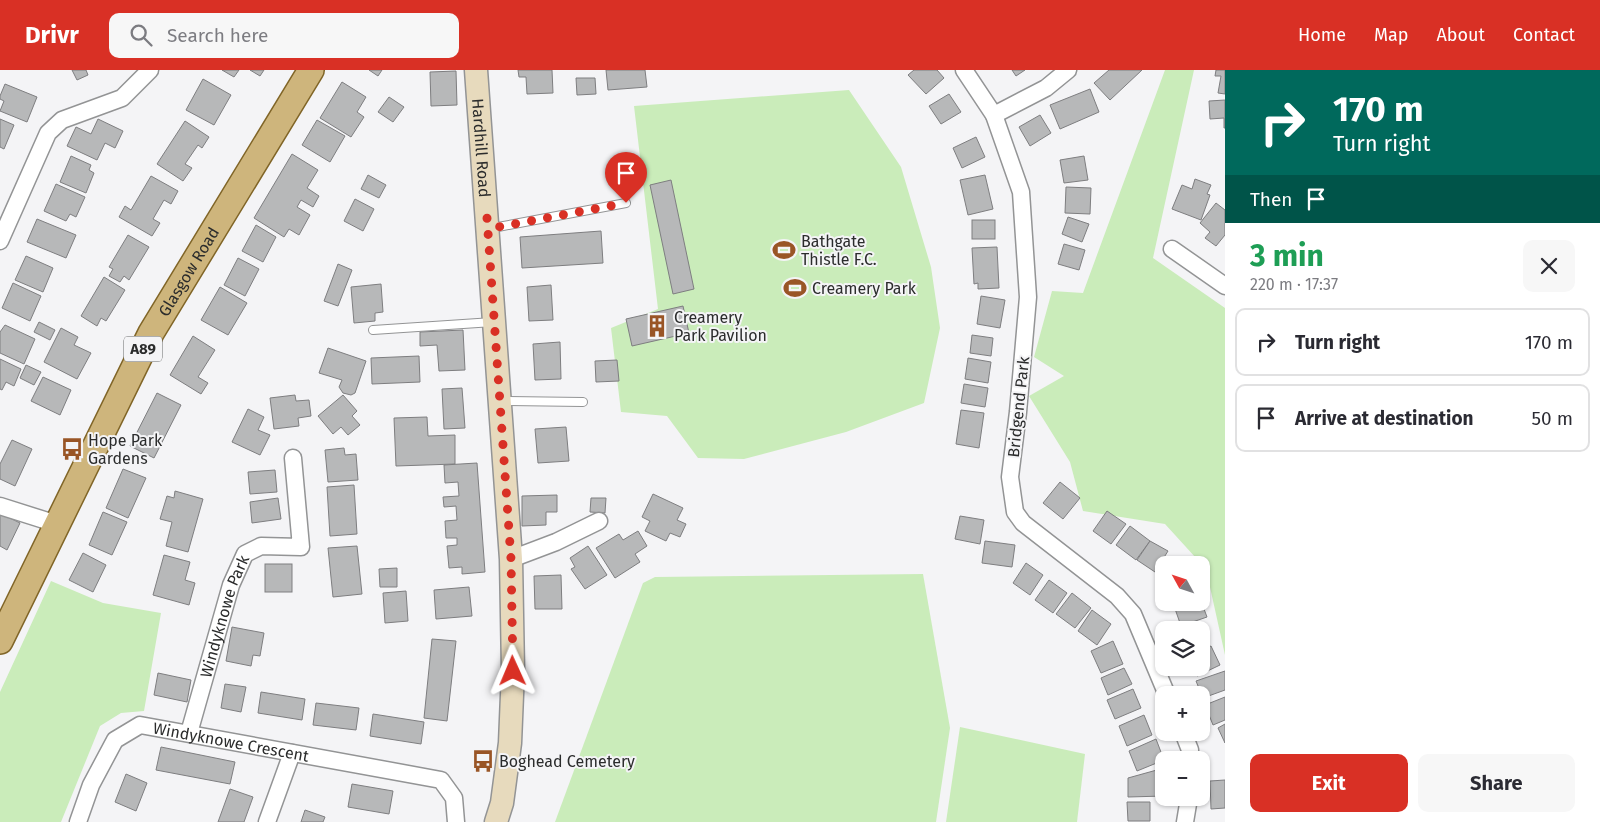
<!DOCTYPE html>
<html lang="en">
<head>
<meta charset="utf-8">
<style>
  :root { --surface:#fff; --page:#f7f7f7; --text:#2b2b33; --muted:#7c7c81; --line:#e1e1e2; --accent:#d93025 }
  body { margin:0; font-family:"Fira Sans",sans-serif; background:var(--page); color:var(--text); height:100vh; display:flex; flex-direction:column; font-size:19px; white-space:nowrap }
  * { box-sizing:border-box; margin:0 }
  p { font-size:16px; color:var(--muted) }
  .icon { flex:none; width:28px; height:28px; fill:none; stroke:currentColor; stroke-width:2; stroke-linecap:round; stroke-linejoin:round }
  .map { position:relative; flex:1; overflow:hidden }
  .details { display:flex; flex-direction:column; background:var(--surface); width:375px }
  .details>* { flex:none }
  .hud { background:#00695c; color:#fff; overflow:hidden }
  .needle { width:32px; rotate:310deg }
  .buttons { position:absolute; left:1155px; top:486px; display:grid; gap:10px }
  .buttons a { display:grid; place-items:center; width:55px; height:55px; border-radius:10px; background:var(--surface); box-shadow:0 1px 4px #0004; font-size:25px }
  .pin { position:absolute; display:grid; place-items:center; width:42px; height:42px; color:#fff; margin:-51px -21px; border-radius:50% 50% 50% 0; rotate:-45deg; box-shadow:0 0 5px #0007 }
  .pin .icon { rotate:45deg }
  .me { position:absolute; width:55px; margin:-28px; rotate:359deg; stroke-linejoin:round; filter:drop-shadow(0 0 4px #0008) }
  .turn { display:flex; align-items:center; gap:18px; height:105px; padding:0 25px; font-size:22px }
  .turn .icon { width:65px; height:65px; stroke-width:2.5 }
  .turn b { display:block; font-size:35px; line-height:42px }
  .then { display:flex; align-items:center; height:48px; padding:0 25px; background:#0003; gap:10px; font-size:19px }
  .round { display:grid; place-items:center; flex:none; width:52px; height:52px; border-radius:10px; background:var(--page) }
  .headline { display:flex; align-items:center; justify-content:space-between; height:85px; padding:0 25px }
  h1 { font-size:30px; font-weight:700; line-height:38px; color:#1e9e55 }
  .cta { display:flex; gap:10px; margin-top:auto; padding:10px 25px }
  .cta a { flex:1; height:58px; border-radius:10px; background:var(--accent); color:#fff; font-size:20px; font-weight:700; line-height:58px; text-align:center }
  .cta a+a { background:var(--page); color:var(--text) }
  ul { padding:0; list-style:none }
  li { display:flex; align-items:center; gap:15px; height:68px; margin:0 10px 8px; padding:0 15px; border:2px solid var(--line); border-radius:10px }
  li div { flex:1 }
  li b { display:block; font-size:19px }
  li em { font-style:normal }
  header { display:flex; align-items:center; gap:30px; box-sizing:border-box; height:70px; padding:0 25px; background:var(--accent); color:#fff }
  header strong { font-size:24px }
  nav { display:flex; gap:28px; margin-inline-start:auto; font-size:18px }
  .search { width:350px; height:45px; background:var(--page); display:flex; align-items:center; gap:12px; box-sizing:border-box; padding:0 18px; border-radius:10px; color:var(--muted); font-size:19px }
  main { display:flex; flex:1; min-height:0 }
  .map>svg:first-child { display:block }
</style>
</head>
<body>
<header>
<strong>Drivr</strong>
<div class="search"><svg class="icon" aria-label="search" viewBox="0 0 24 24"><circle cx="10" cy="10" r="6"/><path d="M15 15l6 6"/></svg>Search here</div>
<nav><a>Home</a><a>Map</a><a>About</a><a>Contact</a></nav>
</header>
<main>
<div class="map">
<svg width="1225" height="752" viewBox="0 0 1225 752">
  <rect width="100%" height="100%" fill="#f4f4f6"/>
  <g fill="#caecba">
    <polygon points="1165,0 1194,0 1153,188 1225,238 1225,585 1206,499 1165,454 1083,441 1070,392 1029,326 1064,306 1034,287 1052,221 1083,223"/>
    <polygon points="849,20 901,97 931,197 940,258 924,333 846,362 744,389 698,388 667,346 621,342 611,258 658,239 634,36"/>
    <polygon points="923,504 950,658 936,752 555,752 643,513 655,507"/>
    <polygon points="51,511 103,533 161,543 144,641 121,643 100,656 61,752 0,752 0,622"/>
    <polygon points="960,657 1085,684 1077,752 946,752"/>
  </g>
  <g fill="#b7b8b9" stroke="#7e7e80">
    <polygon points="72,0 86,0 88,5 77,10"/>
    <polygon points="222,0 239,0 234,7"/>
    <polygon points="250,0 264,0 260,6"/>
    <polygon points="369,0 382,0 378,6"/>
    <polygon points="518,0 552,0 553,23 527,24 526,7 519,7"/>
    <polygon points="606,0 645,0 647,17 608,20"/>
    <polygon points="914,0 937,0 944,8 926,24 908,5"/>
    <polygon points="1012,0 1025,0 1016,6"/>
    <polygon points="1109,0 1142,0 1110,30 1094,13"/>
    <polygon points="1216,0 1225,0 1225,24 1218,23 1221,6 1215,6"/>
    <polygon points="456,1 457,35 431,36 430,2"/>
    <polygon points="576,8 595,8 596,24 577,25"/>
    <polygon points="203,9 231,25 214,55 186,40"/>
    <polygon points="342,12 366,27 357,42 364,47 351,67 320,48"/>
    <polygon points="5,14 37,27 27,52 0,41 4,31 0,29 0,26"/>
    <polygon points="1090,19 1099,42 1060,59 1050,35"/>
    <polygon points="949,24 961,42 941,54 929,36"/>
    <polygon points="389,27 404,37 393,52 378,42"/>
    <polygon points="1225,30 1225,58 1224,58 1224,48 1210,49 1209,31"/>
    <polygon points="1040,45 1051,63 1030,76 1019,57"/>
    <polygon points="0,49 14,55 4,79 0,77"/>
    <polygon points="98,49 123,61 115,78 105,73 97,90 67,76 76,57 91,64"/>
    <polygon points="317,50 345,66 330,92 302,75"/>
    <polygon points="185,51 209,67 202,78 198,75 185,94 192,98 183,111 157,94"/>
    <polygon points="976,67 985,87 962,98 953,78"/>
    <polygon points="292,84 318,100 307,118 319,126 313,137 301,130 297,137 310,145 299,165 289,159 284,167 254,148"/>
    <polygon points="71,86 91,95 89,100 94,103 86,123 60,112"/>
    <polygon points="1084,86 1088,110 1064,113 1060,90"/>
    <polygon points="368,105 386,115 379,128 361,119"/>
    <polygon points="985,105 993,139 968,145 960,110"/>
    <polygon points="151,106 178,121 171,134 164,130 153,149 160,153 152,166 119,147 125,136 131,140"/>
    <polygon points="1195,109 1211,115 1207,124 1210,125 1201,150 1172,139 1182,115 1192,119"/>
    <polygon points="671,110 694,219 673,224 650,115"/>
    <polygon points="56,114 85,127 76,147 70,144 66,151 44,141"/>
    <polygon points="1066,117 1091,118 1090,144 1065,143"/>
    <polygon points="355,129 374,139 363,161 344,151"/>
    <polygon points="1216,133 1225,140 1225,165 1216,176 1205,168 1210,162 1200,153"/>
    <polygon points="1068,147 1089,154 1082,172 1062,164"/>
    <polygon points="37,149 76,165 66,188 27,172"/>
    <rect x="972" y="150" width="23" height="19"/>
    <polygon points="256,155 276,167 263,192 242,181"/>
    <polygon points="601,161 603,193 522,198 520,167"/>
    <polygon points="128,165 149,177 129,210 124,206 120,212 109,206 113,199 109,197"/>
    <polygon points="1064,174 1085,180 1079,200 1058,194"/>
    <polygon points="997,177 999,218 978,219 978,213 974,214 972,178"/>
    <polygon points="26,186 53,198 43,222 15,210"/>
    <polygon points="238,188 259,199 245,226 224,215"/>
    <polygon points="338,194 352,200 338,236 324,231"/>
    <polygon points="104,207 125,220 106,251 101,248 97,256 81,246"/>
    <polygon points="13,213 41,226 30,251 2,238"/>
    <polygon points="381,214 383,242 375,243 375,251 354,253 351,217"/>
    <polygon points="551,215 553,250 529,251 527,217"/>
    <polygon points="220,217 247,233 228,265 201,250"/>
    <polygon points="981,226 1005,230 1000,258 977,254"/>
    <polygon points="683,236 689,263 632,276 626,249"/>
    <polygon points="39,252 55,260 50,270 34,262"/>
    <polygon points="5,255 35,269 24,294 0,283 0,262"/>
    <polygon points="61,258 78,267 74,275 91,283 77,309 44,292"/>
    <polygon points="463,260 465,300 439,301 437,275 420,276 420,262"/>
    <polygon points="972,265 993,268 991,286 970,283"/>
    <polygon points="193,266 215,280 198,307 208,313 201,324 170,305"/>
    <polygon points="560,272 561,309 535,310 533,274"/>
    <polygon points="328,278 366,291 355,323 351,325 343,323 339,317 342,310 319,303"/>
    <polygon points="419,286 420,312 372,314 371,288"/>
    <polygon points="968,288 991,292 988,313 965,309"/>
    <polygon points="0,289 21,299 14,316 6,312 2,320 0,319"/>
    <polygon points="617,290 619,311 596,312 595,291"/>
    <polygon points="26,295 41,302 34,315 20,308"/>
    <polygon points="43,307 71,320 60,345 31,331"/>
    <polygon points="964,314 988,318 985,337 961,333"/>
    <polygon points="462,318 465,358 444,359 442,319"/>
    <polygon points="157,323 181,335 154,388 130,376"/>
    <polygon points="295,325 296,331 309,330 311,346 298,348 299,356 274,359 270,328"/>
    <polygon points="343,325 357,341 352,346 360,355 348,365 341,357 333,364 318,346"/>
    <polygon points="248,339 264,347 258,360 270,365 260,385 232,372"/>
    <polygon points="961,340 984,343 979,378 956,374"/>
    <polygon points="427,347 428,366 455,365 455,394 396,396 394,348"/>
    <polygon points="566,357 569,391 538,393 535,359"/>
    <polygon points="12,370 32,379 15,416 0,409 0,394"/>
    <polygon points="344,378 345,385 356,384 358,410 328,412 325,380"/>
    <polygon points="477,393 485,502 462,504 462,497 449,498 447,476 457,475 457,468 446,468 445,451 457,450 456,436 444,437 443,427 459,426 458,412 445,413 444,395"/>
    <polygon points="123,399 146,408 128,448 106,438"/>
    <polygon points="275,400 277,422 250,424 248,402"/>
    <polygon points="1060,412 1080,428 1063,449 1043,433"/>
    <polygon points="354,415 357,464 330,466 327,417"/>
    <polygon points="175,421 203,429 188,482 166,476 172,452 160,449 167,426 174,428"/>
    <polygon points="653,424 683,438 677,450 686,454 680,467 670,463 666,471 645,461 650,451 642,447"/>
    <polygon points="557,425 557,442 546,442 546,455 522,456 522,426"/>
    <polygon points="278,428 281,449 252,453 250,432"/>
    <polygon points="591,428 606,428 605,443 590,442"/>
    <polygon points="1107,441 1126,454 1111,474 1093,461"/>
    <polygon points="103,442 127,452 112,485 89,475"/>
    <polygon points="0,443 20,453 7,480 0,476"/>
    <polygon points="960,446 984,450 980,474 955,469"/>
    <polygon points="1130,456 1150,471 1136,490 1116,475"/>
    <polygon points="638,461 647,476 635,484 640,492 615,508 596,478 619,464 623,470"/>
    <polygon points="985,471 1015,475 1012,497 982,493"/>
    <polygon points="1150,471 1168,481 1155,502 1137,490"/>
    <polygon points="357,476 362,524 333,527 328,478"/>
    <polygon points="588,476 607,505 585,519 571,499 575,497 570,488"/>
    <polygon points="83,483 106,495 93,522 69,510"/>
    <polygon points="164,485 190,492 185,510 195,513 189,535 153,525"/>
    <polygon points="1173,490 1180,495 1169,495"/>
    <polygon points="1026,493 1043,505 1030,525 1013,513"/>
    <rect x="265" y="494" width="27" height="28"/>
    <polygon points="397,498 397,517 380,517 379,499"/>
    <polygon points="1164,502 1164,515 1157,511"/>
    <polygon points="561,505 562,539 535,539 534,506"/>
    <polygon points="1049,510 1067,523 1053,543 1035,530"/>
    <polygon points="469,517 472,546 436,549 434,520"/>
    <polygon points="406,521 408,551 385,553 383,523"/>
    <polygon points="1072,523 1091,538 1075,558 1056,544"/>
    <polygon points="1201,531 1207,547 1181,556 1173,533 1201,532"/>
    <polygon points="1092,540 1111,554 1097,575 1078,561"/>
    <polygon points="1203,553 1209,570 1201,573 1201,560 1186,560"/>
    <polygon points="232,557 264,563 260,586 253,585 251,596 226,591"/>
    <polygon points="432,569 456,571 447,651 424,648"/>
    <polygon points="1113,571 1123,594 1101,603 1091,581"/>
    <polygon points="1211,576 1220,595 1197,606 1193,598 1201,598 1201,580"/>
    <polygon points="1124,598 1132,614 1108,625 1101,608"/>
    <polygon points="1225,601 1225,620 1203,628 1196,611"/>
    <polygon points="158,603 191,610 187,632 154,625"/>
    <polygon points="225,614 246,617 241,642 221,638"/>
    <polygon points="1133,619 1141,638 1115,649 1107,630"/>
    <polygon points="261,622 305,629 302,650 258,643"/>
    <polygon points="1225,627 1225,650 1213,655 1205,635"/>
    <polygon points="316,633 359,638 356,660 313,655"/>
    <polygon points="373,644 424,652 421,674 370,666"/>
    <polygon points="1144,645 1152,665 1127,676 1119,656"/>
    <polygon points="1225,654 1225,673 1218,658"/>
    <polygon points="1156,669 1164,690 1137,701 1129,681"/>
    <polygon points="161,677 235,692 230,714 156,700"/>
    <polygon points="1164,698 1164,726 1128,727 1128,708"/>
    <polygon points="126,704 147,713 136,741 115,732"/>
    <polygon points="1225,710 1225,738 1211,739 1210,711"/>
    <polygon points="352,714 393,721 389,744 348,737"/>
    <polygon points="230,719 253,727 244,752 218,752"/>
    <polygon points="1127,732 1150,732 1150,751 1128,751"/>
    <polygon points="305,740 325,747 323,752 301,752"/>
  </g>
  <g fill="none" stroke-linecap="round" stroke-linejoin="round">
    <defs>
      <g id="service">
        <polyline points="490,151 498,157 626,133"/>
        <polyline points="373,260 493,252"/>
        <polyline points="502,331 583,332"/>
      </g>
      <g id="minor">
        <polyline points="964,0 994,45 1021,122 1028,227 1018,342 1010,407 1015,442 1023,453 1117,526 1133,544 1167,625"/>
        <polyline points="994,45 1046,18 1068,0"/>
        <polyline points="0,171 48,63 62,50 122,28 150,0"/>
        <polyline points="1172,179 1225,216"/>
        <polyline points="0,436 57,454"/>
        <polyline points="511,489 556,472 599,451"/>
        <polyline points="1183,662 1190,680 1190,690"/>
        <path id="s1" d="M189 663 231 515 245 484 261 476 301 477 293 388"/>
        <path id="s2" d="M78 752 91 715 115 670 140 655 441 710 454 728 456 752"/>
        <polyline points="267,752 292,683"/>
        <polyline points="1185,752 1189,728"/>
      </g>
      <g id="secondary">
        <path id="s3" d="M476 0 511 489 513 601 510 673 502 733 496 752"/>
      </g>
      <g id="primary">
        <path id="s4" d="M0 571 151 263 311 0"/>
      </g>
    </defs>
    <use href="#service" stroke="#939495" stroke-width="10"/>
    <use href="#minor" stroke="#939495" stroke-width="19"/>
    <use href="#secondary" stroke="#939495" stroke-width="25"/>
    <use href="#primary" stroke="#806527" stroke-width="28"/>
    <use href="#service" stroke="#fff" stroke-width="8"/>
    <use href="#minor" stroke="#fff" stroke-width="16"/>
    <use href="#secondary" stroke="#e7dabd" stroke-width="22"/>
    <use href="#primary" stroke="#ceb57c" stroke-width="25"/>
  </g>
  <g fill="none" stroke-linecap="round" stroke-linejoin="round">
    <polyline stroke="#d93025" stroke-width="9" stroke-dasharray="0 16.2" points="513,601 511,489 487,148 498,157 626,133"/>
  </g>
  <defs>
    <symbol id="stadium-bare" viewBox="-9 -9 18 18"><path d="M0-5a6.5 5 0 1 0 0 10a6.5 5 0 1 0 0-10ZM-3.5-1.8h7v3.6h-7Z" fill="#995526" stroke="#f4f4f6" stroke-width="2.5" paint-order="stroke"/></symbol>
    <symbol id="building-bare" viewBox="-9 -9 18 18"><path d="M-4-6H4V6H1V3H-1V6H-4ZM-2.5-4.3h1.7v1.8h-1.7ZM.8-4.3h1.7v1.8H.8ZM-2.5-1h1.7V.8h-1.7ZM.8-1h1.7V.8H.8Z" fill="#995526" stroke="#f4f4f6" stroke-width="2.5" paint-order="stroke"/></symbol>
    <symbol id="bus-bare" viewBox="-9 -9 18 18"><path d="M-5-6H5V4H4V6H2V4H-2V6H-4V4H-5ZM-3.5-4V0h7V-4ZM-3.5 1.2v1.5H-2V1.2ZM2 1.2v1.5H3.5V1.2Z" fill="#995526" stroke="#f4f4f6" stroke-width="2.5" paint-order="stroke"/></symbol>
  </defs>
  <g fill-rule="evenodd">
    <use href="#stadium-bare" x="768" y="164" width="32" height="32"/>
    <use href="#stadium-bare" x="779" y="202" width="32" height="32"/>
    <use href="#building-bare" x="641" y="240" width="32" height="32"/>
    <use href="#bus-bare" x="56" y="363" width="32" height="32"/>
    <use href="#bus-bare" x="467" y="675" width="32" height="32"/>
  </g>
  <g text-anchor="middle" stroke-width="4" stroke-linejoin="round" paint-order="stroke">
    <rect fill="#f4f4f6" stroke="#676869" stroke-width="1" x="124" y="266.5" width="38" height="25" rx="4"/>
    <g font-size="15" font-weight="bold" fill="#2b2c2c">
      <text x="143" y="284">A89</text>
    </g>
    <g font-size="16" fill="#2b2c2c" stroke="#f4f4f6">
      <text dy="6" stroke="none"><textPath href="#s3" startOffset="78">Hardhill Road</textPath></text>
      <text dy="6" stroke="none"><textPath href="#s4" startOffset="415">Glasgow Road</textPath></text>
      <text transform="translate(1018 337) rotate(-84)" y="6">Bridgend Park</text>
      <text dy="6" stroke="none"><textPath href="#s1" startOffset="122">Windyknowe Park</textPath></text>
      <text dy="6" stroke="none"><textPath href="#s2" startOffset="212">Windyknowe Crescent</textPath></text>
    </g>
    <g font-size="16" fill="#2b2c2c" stroke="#f4f4f6" text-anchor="start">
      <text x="801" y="177">Bathgate<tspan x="801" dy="18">Thistle F.C.</tspan></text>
      <text x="812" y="224">Creamery Park</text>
      <text x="674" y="253">Creamery<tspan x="674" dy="18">Park Pavilion</tspan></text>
      <text x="88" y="376">Hope Park<tspan x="88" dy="18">Gardens</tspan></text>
      <text x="499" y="697">Boghead Cemetery</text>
    </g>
  </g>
</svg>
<div class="buttons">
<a><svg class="needle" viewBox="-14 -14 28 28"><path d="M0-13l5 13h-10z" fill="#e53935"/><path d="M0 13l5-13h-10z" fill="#7c7c81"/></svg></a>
<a><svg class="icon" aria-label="layers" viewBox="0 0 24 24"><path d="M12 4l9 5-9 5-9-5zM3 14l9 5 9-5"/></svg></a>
<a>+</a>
<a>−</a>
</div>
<div class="pin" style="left:626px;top:133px;background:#d93025"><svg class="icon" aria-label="arrive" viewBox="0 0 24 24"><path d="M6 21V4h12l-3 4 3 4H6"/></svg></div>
<svg class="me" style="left:513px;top:601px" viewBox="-20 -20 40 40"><path d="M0-17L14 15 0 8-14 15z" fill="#d93025" stroke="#fff" stroke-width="4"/></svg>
</div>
<section class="details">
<div class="hud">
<div class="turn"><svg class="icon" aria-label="right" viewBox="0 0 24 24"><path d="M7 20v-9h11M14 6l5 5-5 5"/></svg><div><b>170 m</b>Turn right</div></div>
<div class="then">Then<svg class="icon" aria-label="arrive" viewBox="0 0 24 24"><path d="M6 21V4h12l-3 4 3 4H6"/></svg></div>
</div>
<div class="headline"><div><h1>3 min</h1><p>220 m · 17:37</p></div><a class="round"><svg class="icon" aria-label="close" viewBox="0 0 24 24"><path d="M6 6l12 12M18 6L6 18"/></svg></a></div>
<ul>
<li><svg class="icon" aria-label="right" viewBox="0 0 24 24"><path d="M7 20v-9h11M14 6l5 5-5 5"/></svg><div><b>Turn right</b></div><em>170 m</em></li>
<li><svg class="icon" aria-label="arrive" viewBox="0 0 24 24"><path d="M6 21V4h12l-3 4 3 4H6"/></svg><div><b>Arrive at destination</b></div><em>50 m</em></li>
</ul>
<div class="cta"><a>Exit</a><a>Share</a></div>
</section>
</main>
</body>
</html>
